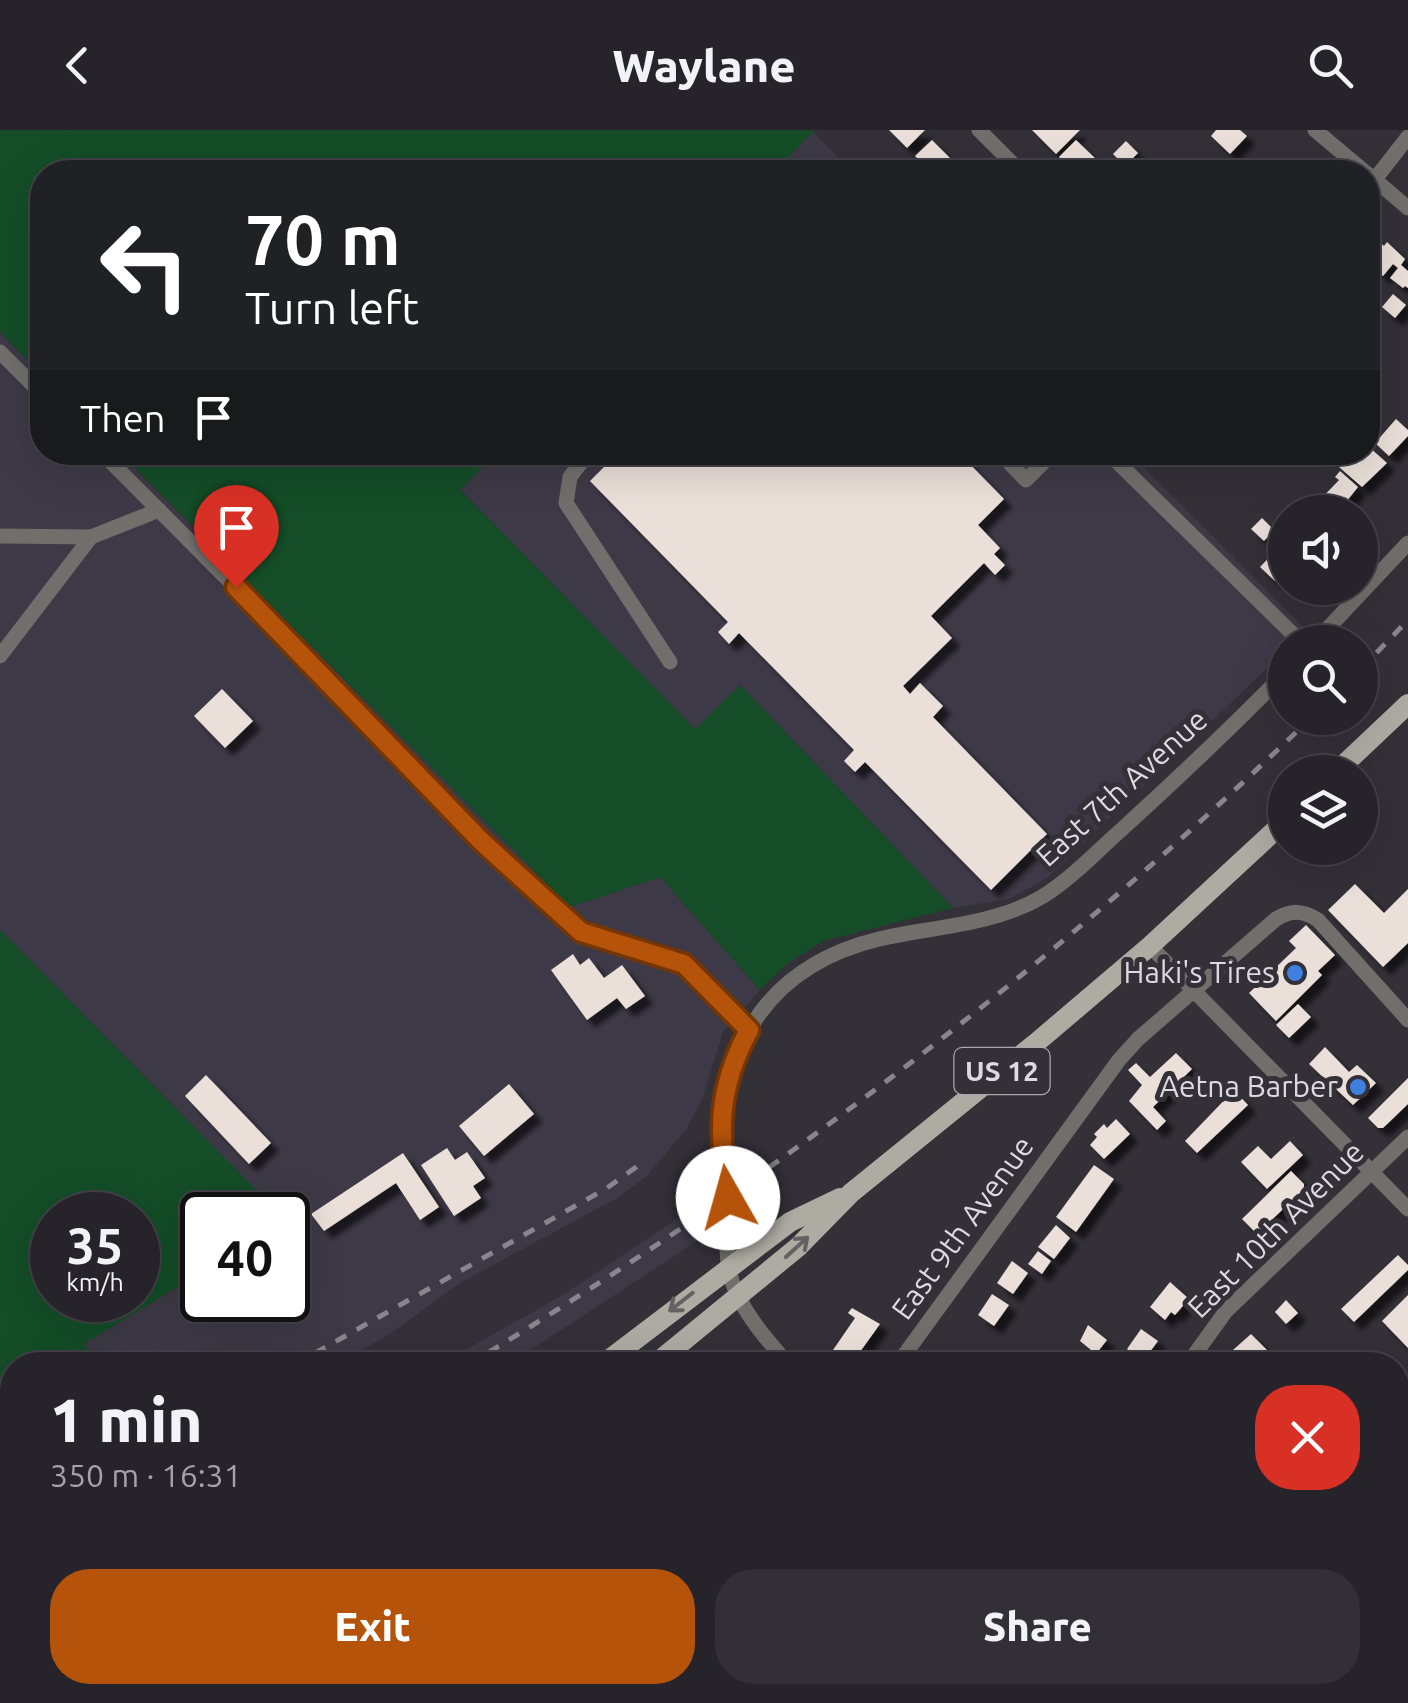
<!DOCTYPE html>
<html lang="en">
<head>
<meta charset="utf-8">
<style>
  :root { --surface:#26242a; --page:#323036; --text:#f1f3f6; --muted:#a4a4a8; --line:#424147; --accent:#b45309 }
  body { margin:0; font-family:Ubuntu,sans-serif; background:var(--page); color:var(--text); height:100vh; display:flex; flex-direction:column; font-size:38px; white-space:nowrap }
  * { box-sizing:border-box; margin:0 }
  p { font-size:32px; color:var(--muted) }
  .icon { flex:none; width:55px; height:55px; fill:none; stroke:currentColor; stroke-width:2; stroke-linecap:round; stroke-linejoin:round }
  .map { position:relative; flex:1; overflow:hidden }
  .drawer { position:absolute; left:0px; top:1222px; width:1410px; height:352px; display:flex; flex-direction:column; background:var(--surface); border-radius:40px 40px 0 0; box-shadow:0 10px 40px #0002,0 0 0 2px var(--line) }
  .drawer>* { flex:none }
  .top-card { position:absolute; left:30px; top:30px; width:1350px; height:305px; border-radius:40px; box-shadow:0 10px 40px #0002,0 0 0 2px var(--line); background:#202124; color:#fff; overflow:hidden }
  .fabs { position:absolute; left:1268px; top:365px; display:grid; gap:20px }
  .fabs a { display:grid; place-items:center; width:110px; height:110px; border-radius:50%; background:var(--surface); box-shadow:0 10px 40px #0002,0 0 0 2px var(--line); font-size:50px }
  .speed { position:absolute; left:30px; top:1062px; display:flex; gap:20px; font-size:50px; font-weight:700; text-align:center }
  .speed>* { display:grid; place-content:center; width:130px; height:130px; border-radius:50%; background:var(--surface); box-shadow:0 10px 40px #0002,0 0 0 2px var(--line); line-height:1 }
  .speed small { font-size:25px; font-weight:400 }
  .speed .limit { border:5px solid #111; border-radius:15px; background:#fff; color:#111 }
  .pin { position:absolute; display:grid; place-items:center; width:85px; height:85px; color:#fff; margin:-102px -42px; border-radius:50% 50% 50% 0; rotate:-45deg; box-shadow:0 0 10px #0007 }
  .pin .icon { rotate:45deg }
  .me { position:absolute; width:110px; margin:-55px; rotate:353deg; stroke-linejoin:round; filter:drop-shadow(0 0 8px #0008) }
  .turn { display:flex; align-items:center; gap:35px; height:210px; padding:0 50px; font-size:45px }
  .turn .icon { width:130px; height:130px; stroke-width:2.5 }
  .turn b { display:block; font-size:70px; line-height:85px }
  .then { display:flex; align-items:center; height:95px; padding:0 50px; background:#0003; gap:20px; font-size:38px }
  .round { display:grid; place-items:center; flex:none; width:105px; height:105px; border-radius:40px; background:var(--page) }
  .overview { display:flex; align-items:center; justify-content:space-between; height:170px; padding:0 50px }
  h1 { font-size:60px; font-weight:800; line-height:75px }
  .cta { display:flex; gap:20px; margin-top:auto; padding:20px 50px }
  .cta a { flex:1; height:115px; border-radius:40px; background:var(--accent); color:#fff; font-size:40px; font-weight:800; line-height:115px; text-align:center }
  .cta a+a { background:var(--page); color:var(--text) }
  header { display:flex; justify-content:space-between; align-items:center; height:130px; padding:0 50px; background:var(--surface); font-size:45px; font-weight:800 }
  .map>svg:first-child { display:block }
</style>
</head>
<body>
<header><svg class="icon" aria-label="back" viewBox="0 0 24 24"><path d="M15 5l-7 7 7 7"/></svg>Waylane<svg class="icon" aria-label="search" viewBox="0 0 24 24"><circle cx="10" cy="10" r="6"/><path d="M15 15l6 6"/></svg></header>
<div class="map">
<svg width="1408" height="1573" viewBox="0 0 1408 1573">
  <defs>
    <filter id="shadow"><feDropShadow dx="8" dy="8" stdDeviation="2.5" flood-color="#0009"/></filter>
  </defs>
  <rect width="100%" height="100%" fill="#333038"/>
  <g fill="#3d3946">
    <polygon points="813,2 853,42 773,42"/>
    <polygon points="0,202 42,245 42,322 120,323 570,777 660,747 760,860 723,902 702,970 686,999 647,1046 617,1068 460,1153 390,1204 336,1235 96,1235 83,1214 202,1142 202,1170 288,1170 288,1085 281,1085 0,800"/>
    <polygon points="496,323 1130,323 1305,499 1292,512 1285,512 1285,521 1278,528 1047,748 1009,769 953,778 740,555 695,600 460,359"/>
    <polygon points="710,1067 717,1098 523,1225 507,1235 438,1235 563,1165"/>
  </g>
  <g fill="#144d28" fill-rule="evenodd">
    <polygon points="0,0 811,0 813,2 773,42 42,42 42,245 0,202"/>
    <polygon points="120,323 496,323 460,360 695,599 740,555 953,778 823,811 788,833 760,860 660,747 570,777"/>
    <path d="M0 800 281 1085H202V1142L84 1214 96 1235H12V1363L0 1369ZM52 1085H138V1170H52Z"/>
  </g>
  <g fill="#eadfd9" filter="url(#shadow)">
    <polygon points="889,0 925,0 907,18"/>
    <polygon points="1032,0 1080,0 1056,24"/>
    <polygon points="1216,0 1240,0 1247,6 1230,24 1211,6"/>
    <polygon points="932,10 952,30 939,42 931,42 915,26"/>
    <polygon points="1076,10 1096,29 1083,42 1074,42 1059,27"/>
    <polygon points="1126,11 1138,23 1125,36 1113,24"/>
    <polygon points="1266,28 1284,42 1257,42 1255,41"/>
    <polygon points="1376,109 1384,116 1387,112 1405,129 1401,135 1408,141 1408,158 1405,156 1403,158 1390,148 1398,138 1393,134 1383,146 1368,134 1368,119"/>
    <polygon points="1393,164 1406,175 1395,188 1382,177"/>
    <polygon points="1396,289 1408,300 1408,306 1389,326 1375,313"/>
    <polygon points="1368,316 1387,333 1362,357 1339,337 1352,322 1359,328 1368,322"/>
    <polygon points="619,322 958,322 1004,369 978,395 1000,418 994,424 1005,435 995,445 984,433 931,486 952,508 903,556 910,564 920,553 943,576 933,587 1047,704 991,760 865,632 855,642 844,631 854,620 739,503 729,514 718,502 728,492 590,351"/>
    <polygon points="1340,341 1358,357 1338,382 1325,382 1316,374 1339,350 1335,347"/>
    <polygon points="1262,388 1274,400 1264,411 1251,399"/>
    <polygon points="1282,414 1285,417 1285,440 1275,451 1260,437"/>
    <polygon points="222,559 253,591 225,618 194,586"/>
    <polygon points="1355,754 1384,783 1408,759 1408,813 1383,837 1328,780"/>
    <polygon points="1306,795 1335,825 1318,841 1322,845 1276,891 1249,863 1296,818 1289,811"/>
    <polygon points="573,824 580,835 589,828 604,848 622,835 645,866 626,879 617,868 587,890 551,840"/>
    <polygon points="1298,874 1311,887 1289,908 1276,895"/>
    <polygon points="1325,917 1349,942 1357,935 1376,953 1353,975 1309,934"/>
    <polygon points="1176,923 1192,939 1153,977 1166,991 1157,1000 1129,971 1142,955 1128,940 1136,933 1150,947"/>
    <polygon points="206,945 271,1013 249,1034 185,966"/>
    <polygon points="1408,948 1408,974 1383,998 1378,998 1368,988"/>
    <polygon points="509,954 534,984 484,1026 459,996"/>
    <polygon points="1234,960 1248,975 1197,1023 1185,1011"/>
    <polygon points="1116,989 1130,1004 1104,1029 1090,1015 1097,1007 1094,1004 1104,994 1107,998"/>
    <polygon points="1290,1011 1303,1025 1267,1059 1241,1032 1258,1016 1271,1029"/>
    <polygon points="447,1018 455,1030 467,1022 485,1048 473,1056 481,1068 454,1086 421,1035"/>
    <polygon points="403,1023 439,1077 420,1090 396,1053 324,1101 311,1084"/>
    <polygon points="1094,1035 1114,1049 1076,1102 1056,1087"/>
    <polygon points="1291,1041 1304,1054 1304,1059 1257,1104 1242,1089"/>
    <polygon points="1056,1095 1070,1108 1054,1129 1038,1117"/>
    <polygon points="1038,1121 1051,1131 1042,1144 1028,1134"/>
    <polygon points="1398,1125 1408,1135 1408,1140 1354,1192 1341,1179"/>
    <polygon points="1012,1131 1028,1143 1013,1164 997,1153"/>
    <polygon points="1170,1152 1189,1169 1175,1185 1171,1182 1165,1190 1150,1177"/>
    <polygon points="992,1164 1009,1175 994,1196 978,1185"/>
    <polygon points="1408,1165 1408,1218 1382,1191"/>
    <polygon points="1286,1170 1298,1183 1286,1194 1275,1182"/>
    <polygon points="852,1178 880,1194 852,1233 833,1220 855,1188 848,1183"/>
    <polygon points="1088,1195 1107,1210 1096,1224 1080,1211"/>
    <polygon points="1141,1199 1158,1211 1143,1231 1127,1219"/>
    <polygon points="1251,1204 1274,1227 1265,1235 1247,1235 1233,1220"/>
    <polygon points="1408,1515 1408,1545 1404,1549 1400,1544 1398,1546 1398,1526"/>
    <polygon points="551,1562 567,1562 578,1573 552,1573 546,1567"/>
  </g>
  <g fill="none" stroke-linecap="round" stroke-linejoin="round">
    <g stroke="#706f6b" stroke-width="15">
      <polyline points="979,0 1021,42"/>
      <polyline points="1315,0 1365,42"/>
      <polyline points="1368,44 1408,78"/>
      <polyline points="1368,58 1408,7"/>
      <polyline points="0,222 42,264"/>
      <polyline points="101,322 312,534 481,711 532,759 581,802 684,834 749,900"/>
      <polyline points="589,322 570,347 566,373 670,532"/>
      <polyline points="999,322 1026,350 1054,322"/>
      <polyline points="1107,322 1301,512"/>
      <polyline points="0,406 91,407"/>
      <polyline points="1315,512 1408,413"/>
      <polyline points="0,526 91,407 159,380"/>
      <polyline points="1150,816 1408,1079"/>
      <path d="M789 1235C765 1208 736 1175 729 1140 724 1111 729 1079 725 1049 710 932 759 838 879 809 931 797 993 795 1040 768 1070 750 1095 723 1121 700 1177 649 1232 597 1285 543"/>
      <path d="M897 1235 1119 930 1138 909 1276 789C1291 780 1303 780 1318 790L1408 890"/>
      <polyline points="1187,1235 1226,1181 1408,1007"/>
      <polyline points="1398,1446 1408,1457"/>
      <polyline points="486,1562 496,1573"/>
      <polyline points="1170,1562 1180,1573"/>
      <polyline points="1333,1562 1343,1573"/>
      <polyline points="0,1567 12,1561"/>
      <polyline points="652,1573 660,1562"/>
      <polyline points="943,1573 951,1562"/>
    </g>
    <g stroke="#aeaba3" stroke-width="20">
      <polyline points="1336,642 1408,574"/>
      <polyline points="602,1235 790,1092 840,1068"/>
      <polyline points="654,1235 798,1117 851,1063 1036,913 1150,816 1285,691"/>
      <polyline points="223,1573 234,1562"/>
      <polyline points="263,1573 275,1562"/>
    </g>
    <g stroke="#88858c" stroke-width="5" stroke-dasharray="12 12" stroke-linecap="butt">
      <polyline points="1360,540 1408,490"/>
      <polyline points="294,1235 607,1058 646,1030"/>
      <path d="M468 1235C772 1051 1055 835 1311 588"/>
      <polyline points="0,1388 12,1382"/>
      <polyline points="0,1489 12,1483"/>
    </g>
  </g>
  <defs><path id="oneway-shaft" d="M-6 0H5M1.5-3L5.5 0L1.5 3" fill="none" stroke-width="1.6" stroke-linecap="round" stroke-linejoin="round" transform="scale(2.5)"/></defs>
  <g stroke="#646163">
    <use href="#oneway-shaft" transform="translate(797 1117) rotate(-42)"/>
    <use href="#oneway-shaft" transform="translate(681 1172) rotate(142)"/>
  </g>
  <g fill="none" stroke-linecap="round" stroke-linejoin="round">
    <defs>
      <path id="route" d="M236 457 481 711 581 802 684 834 749 900C717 959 718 1003 728 1068"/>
    </defs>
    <use href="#route" stroke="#753606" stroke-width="25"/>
    <use href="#route" stroke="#b45309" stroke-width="18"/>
  </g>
  <g fill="#3f7fe0" stroke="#333038" stroke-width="4">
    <circle cx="1295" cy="843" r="10"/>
    <circle cx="1358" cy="957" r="10"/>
  </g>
  <g text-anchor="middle" stroke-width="10" stroke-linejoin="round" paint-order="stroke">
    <rect fill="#333038" stroke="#aaa8ae" stroke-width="2.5" x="954.5" y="918" width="95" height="46" rx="8"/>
    <g font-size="28" font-weight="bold" fill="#dddbe0">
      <text x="1002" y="951">US 12</text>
    </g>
    <g font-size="30" fill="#dddbe0" stroke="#333038">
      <text transform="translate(1122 658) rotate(-42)" y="10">East 7th Avenue</text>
      <text transform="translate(963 1098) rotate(-54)" y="10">East 9th Avenue</text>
      <text transform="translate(1276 1100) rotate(-45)" y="10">East 10th Avenue</text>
    </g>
    <g font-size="30" fill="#dddbe0" stroke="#333038" text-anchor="end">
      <text x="1275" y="853">Haki's Tires</text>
      <text x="1338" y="967">Aetna Barber</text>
    </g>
  </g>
</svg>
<div class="fabs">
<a><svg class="icon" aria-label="sound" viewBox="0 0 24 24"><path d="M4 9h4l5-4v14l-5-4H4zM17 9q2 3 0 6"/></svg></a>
<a><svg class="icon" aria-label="search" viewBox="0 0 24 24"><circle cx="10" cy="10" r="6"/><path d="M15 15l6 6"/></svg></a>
<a><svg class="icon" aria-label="layers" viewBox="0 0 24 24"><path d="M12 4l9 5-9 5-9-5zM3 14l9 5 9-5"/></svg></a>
</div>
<div class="speed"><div>35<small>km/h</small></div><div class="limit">40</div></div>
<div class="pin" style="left:236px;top:457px;background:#d93025"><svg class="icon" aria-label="arrive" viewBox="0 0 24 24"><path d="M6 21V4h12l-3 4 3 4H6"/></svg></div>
<svg class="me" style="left:728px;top:1068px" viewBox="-20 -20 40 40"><circle r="19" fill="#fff"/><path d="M0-13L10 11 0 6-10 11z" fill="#b45309"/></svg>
<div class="top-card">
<div class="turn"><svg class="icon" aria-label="left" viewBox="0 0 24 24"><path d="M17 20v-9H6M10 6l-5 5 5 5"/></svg><div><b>70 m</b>Turn left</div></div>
<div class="then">Then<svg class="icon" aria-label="arrive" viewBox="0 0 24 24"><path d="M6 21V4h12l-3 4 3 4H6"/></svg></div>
</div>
<section class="drawer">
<div class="overview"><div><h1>1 min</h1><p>350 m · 16:31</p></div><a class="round" style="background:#d93025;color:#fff"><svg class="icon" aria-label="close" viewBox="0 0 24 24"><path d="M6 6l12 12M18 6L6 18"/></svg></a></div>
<div class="cta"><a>Exit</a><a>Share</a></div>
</section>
</div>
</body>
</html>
